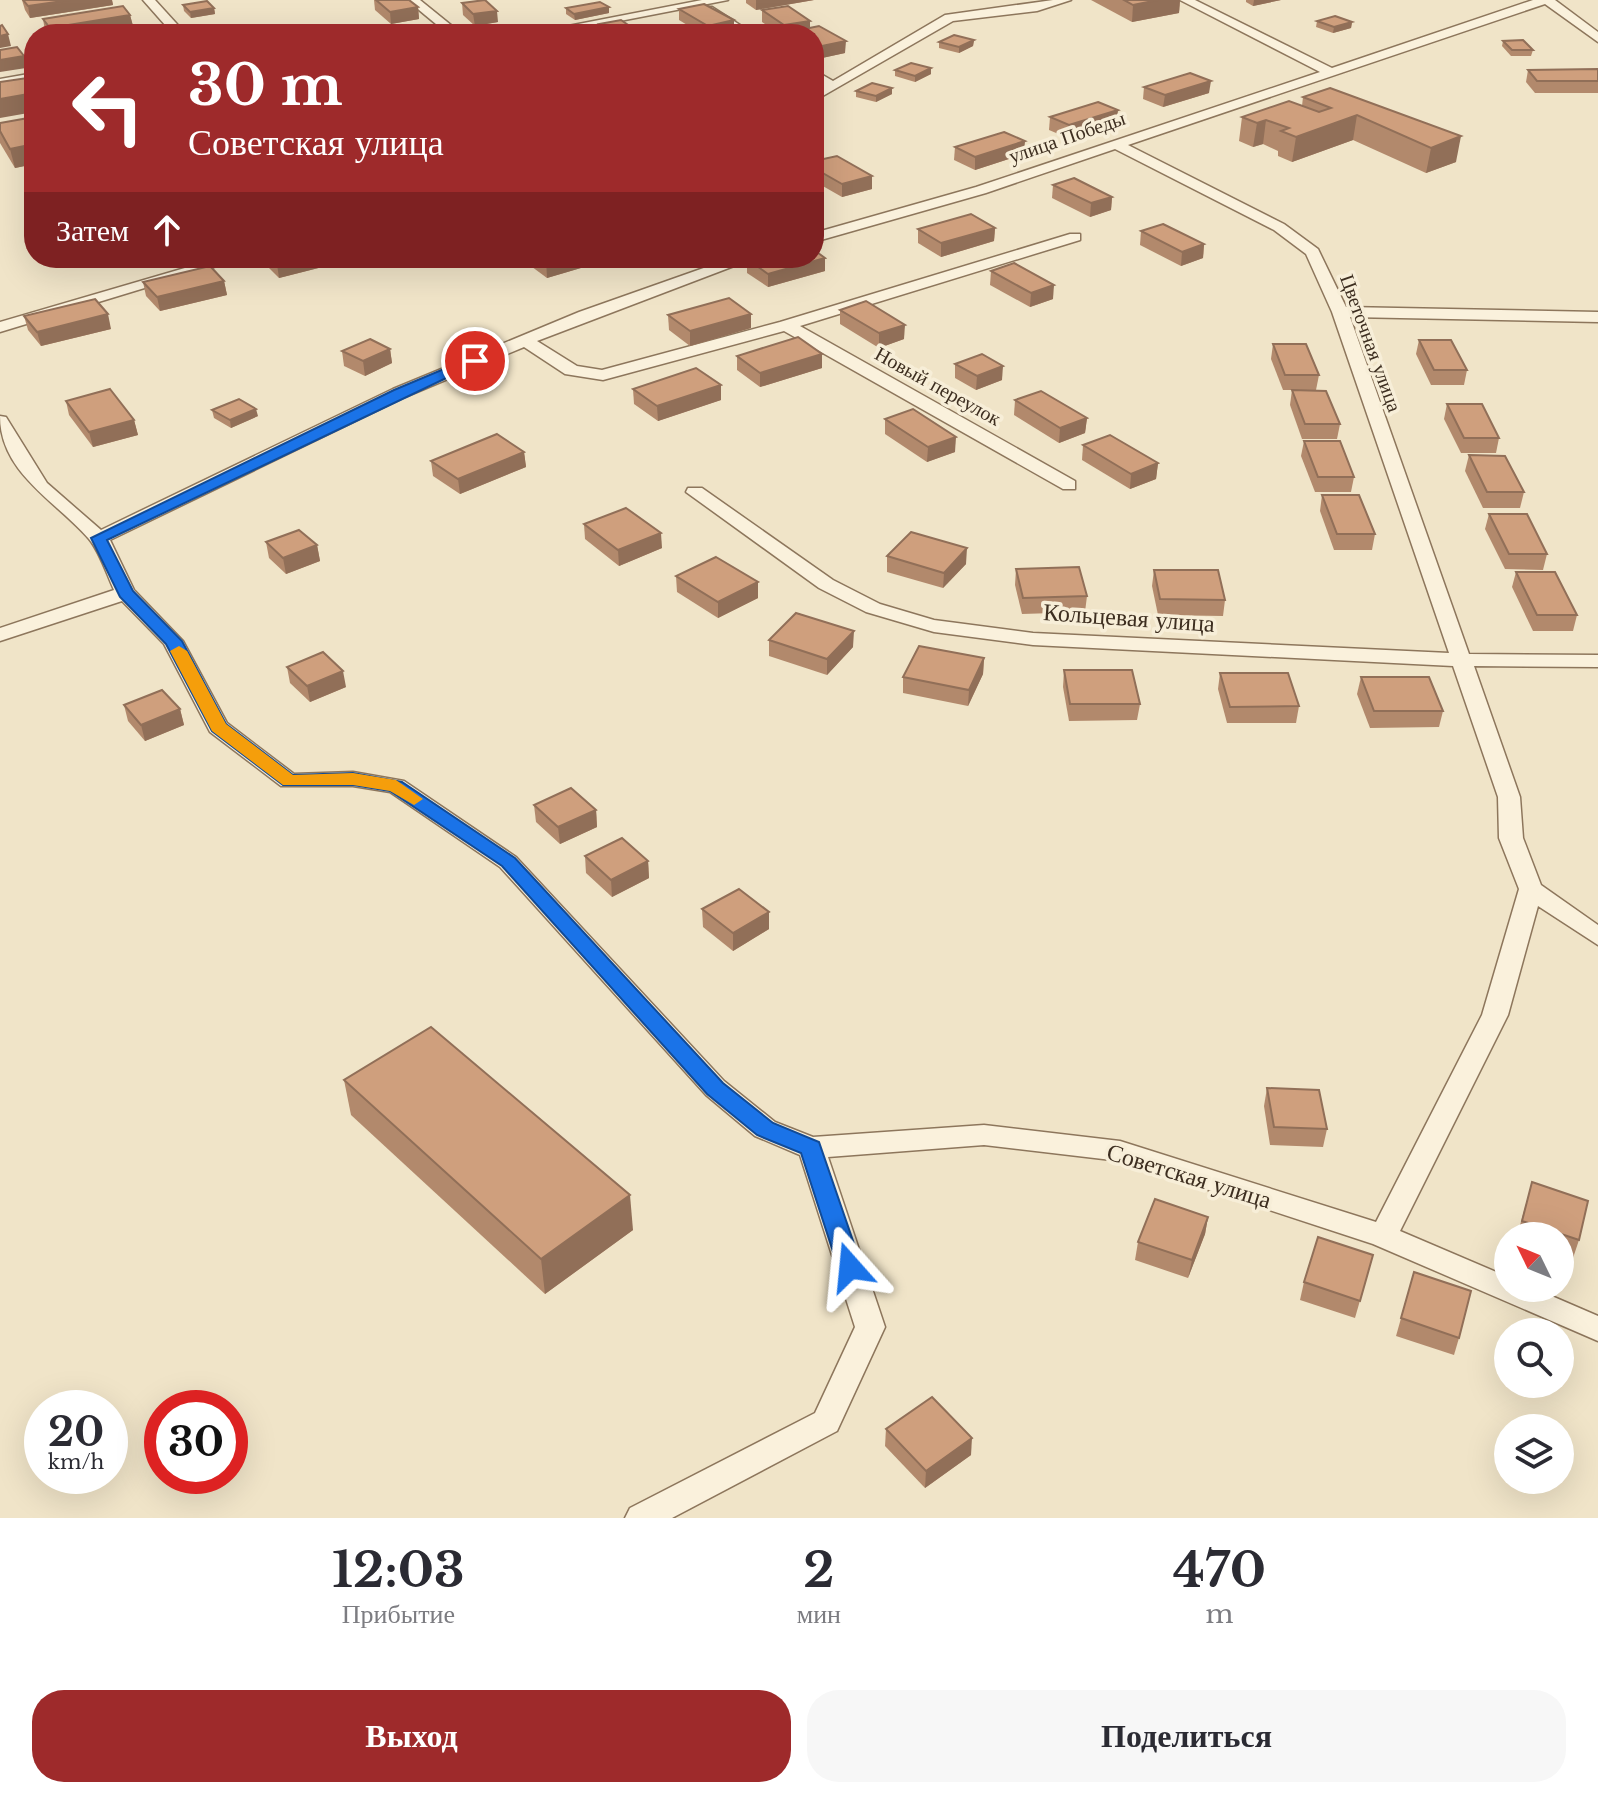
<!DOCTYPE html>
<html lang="ru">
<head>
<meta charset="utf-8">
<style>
  :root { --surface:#fff; --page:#f7f7f7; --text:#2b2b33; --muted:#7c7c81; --accent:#9e2a2b }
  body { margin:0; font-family:"Libre Baskerville",serif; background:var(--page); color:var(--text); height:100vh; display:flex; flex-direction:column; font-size:30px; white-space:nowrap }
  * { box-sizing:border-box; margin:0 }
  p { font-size:26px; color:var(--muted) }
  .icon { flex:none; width:44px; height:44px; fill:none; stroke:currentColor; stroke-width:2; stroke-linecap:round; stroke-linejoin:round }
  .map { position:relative; height:1518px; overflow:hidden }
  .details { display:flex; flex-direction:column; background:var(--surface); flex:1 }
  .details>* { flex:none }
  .banner { position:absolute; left:24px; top:24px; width:800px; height:244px; border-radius:32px; box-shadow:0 8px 32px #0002; background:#9e2a2b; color:#fff; overflow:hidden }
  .needle { width:52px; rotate:313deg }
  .buttons { position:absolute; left:1494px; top:1222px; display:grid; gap:16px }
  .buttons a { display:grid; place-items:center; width:80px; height:80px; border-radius:50%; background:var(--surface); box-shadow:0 8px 32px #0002; font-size:40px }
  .speed { position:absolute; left:24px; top:1390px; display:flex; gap:16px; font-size:40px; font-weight:700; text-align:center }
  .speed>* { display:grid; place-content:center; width:104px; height:104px; border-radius:50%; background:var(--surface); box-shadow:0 8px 32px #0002; line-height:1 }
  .speed small { font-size:20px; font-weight:400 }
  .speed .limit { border:12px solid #d22; background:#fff; color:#111 }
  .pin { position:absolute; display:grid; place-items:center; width:68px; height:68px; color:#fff; margin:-34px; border:4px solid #fff; border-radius:50%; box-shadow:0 2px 8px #0007 }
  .me { position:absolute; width:88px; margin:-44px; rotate:342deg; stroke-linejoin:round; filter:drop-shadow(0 0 6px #0008) }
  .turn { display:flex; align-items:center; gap:28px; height:168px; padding:0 32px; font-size:36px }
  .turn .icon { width:104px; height:104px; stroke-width:2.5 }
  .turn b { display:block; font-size:56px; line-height:68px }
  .then { display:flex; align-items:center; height:76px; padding:0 32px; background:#0003; gap:16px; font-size:30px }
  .eta { display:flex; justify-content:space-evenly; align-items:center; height:136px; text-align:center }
  .eta b { font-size:48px; font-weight:800; line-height:56px }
  .action { display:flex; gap:16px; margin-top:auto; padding:16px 32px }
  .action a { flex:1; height:92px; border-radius:32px; background:var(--accent); color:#fff; font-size:32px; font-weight:800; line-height:92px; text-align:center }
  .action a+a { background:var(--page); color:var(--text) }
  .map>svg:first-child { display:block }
</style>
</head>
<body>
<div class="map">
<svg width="1598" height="1518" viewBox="0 0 1598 1518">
  <rect width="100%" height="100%" fill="#f0e4c8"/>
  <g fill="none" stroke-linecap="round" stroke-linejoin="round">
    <defs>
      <g id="minor">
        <polygon points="143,0 155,0 186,34 173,34"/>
        <polygon points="407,0 420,0 462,34 448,34"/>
        <polygon points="702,0 728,0 553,34 527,34"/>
        <polygon points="1053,0 1071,0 1037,11 953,21 814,101 814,92 824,86 814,80 814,70 833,81 945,15"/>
        <path d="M1180 0H1195L1332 68 1533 0H1555L1598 32V42L1545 4 1128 145 1284 224 1318 249 1346 307 1598 312V322L1350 317 1469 654 1598 655V667L1474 666 1520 797 1523 838 1541 885 1598 925V945L1538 906 1508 1015 1400 1231 1508 1277V1288H1533L1598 1316V1341L1373 1244 1120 1161 984 1145 828 1157 885 1327 837 1431 672 1518H625L630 1508 815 1413 855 1327 800 1155 755 1136 706 1095 500 867 390 792 353 786H281L210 732 164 644 122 601 0 641V628L114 590C107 575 100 552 89 539 56 501 0 473 0 416L6 417 47 483 101 530 393 389 579 312 732 258H755L537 341 577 366 602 370 780 322 1070 234H1080V240L800 326 1075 481V489H1063L784 331 603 380 565 374 524 347 405 397 110 540 134 590 183 641 227 723 294 774 353 772 404 781 516 857 724 1081 775 1122 813 1137 984 1125 1120 1141 1376 1222 1482 1015 1519 889 1499 838 1498 797 1453 666 1033 645 934 632 866 612 819 588 686 492 688 488H702L833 580 880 604 934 620 1033 633 1449 653 1332 312 1306 254 1274 230 1115 149 986 193 814 242V233L976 187 1320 72Z"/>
        <polygon points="704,7 712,7 754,34 739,34 704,13"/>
        <polygon points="34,73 34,81 0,87 0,79"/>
        <polygon points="219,258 243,258 0,332 0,322"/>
      </g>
    </defs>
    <use href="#minor" stroke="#8d765c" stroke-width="3"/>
    <use href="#minor" fill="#faf1dc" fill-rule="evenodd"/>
  </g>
  <g fill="#b2896c">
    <polygon points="22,0 112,0 113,5 30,18 25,10"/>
    <polygon points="374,0 409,0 418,7 419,19 391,24 375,10"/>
    <polygon points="746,0 814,0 756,10 746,3"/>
    <polygon points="1091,0 1180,0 1179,13 1132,22"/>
    <polygon points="1246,0 1281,0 1253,6 1246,2"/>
    <polygon points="462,3 498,22 475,26 463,15"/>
    <polygon points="183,5 214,8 215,14 191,18 184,11"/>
    <polygon points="609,7 609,13 575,20 566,14 566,8"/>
    <polygon points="679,9 734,32 724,34 702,34 679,20"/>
    <polygon points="762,10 810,21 810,28 845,53 822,58 814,54 814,34 780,34 762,22"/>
    <polygon points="130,15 133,26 85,34 48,34 45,31 43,19"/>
    <polygon points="1317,21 1352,22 1351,28 1333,33 1316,27"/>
    <polygon points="599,24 631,27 631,33 605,34 599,30"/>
    <polygon points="974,40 973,46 959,53 939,48 939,42"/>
    <polygon points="1503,41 1533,50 1531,56 1511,56 1502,46"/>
    <polygon points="931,68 931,74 915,82 895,76 895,70"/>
    <polygon points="1598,69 1598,93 1535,93 1526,82 1528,70"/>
    <polygon points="1144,87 1209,93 1163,107 1143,99"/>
    <polygon points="1330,88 1456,162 1426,173 1353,140 1292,162 1278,156 1278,151 1263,144 1253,147 1239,141 1242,117 1302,106 1303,97"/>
    <polygon points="856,91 892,94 876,102 856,97"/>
    <polygon points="34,117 34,164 15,168 0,143 0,132"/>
    <polygon points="1050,117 1117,122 1068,138 1049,130"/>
    <polygon points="955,147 1024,154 975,170 954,160"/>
    <polygon points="814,161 872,189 842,197 814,181"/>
    <polygon points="1053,185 1112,197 1111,210 1090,217 1052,198"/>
    <polygon points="995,228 994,241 941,257 918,243 918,229"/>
    <polygon points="1141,231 1204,244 1203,258 1181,266 1140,245"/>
    <polygon points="143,258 179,258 180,260 151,267"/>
    <polygon points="263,258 342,258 342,262 279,278 264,263"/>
    <polygon points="520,258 591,258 591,265 547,278"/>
    <polygon points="825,258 825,271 768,287 747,273 747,259"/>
    <polygon points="991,271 1053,299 1030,307 990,285"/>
    <polygon points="224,281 227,295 160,311 146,296 143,282"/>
    <polygon points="840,310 904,339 879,348 840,324"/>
    <polygon points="751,314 751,328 690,346 669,330 668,315"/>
    <polygon points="24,316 111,329 41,346 28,330"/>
    <polygon points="1419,340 1467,370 1464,385 1431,385 1416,354"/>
    <polygon points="1273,344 1319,375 1316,390 1283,390 1271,359"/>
    <polygon points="390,349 392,363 365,376 344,366 342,351"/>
    <polygon points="737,356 822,368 760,387 737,370"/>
    <polygon points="955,364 1002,380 976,390 955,378"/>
    <polygon points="721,385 721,400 658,421 634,404 633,389"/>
    <polygon points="1292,390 1340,424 1337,439 1302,439 1290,405"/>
    <polygon points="1015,400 1087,418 1085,433 1059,443 1014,415"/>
    <polygon points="66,401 134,420 138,435 93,447 69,415"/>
    <polygon points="1447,404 1499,438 1496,453 1461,453 1444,419"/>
    <polygon points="212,410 258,416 231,428 214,418"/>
    <polygon points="885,419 955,452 927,462 885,434"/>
    <polygon points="1304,441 1354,477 1351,492 1315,492 1301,456"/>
    <polygon points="1083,445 1158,463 1156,479 1130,489 1082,460"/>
    <polygon points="524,452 526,467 460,494 433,476 431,461"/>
    <polygon points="1469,455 1524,492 1520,508 1483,508 1465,471"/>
    <polygon points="1322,495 1375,534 1372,550 1334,550 1320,511"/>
    <polygon points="1489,514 1547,554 1543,570 1505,569 1485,529"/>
    <polygon points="584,524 662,548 619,566 585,539"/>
    <polygon points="266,542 317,545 320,561 286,574 269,558"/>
    <polygon points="887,556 966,564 943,588 887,572"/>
    <polygon points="1016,569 1087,596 1085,612 1022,614 1015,585"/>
    <polygon points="1154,570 1225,600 1223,616 1158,615 1152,586"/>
    <polygon points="1516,572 1577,615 1573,631 1533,631 1512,587"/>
    <polygon points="676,576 758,582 758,598 718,618 677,592"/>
    <polygon points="769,640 853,647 827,675 769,656"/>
    <polygon points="984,658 983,674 968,706 903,693 903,677"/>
    <polygon points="287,667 346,687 310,702 290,683"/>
    <polygon points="1064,670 1140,704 1137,720 1069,721 1063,687"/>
    <polygon points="1220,673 1299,706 1296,723 1227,723 1218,689"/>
    <polygon points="1361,677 1443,711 1439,727 1370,728 1357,694"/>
    <polygon points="124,705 180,709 184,725 145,741 128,721"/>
    <polygon points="534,805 596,810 597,827 560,844 536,822"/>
    <polygon points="585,856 648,861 649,878 612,897 586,873"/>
    <polygon points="702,909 769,929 733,951 703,927"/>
    <polygon points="344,1080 633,1230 545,1294 351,1115"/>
    <polygon points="1267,1088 1327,1129 1323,1147 1270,1145 1264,1106"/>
    <polygon points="1532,1182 1579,1240 1573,1258 1560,1254 1560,1236 1517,1236"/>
    <polygon points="1208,1217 1205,1234 1188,1278 1135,1260 1138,1242"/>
    <polygon points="1373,1255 1355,1318 1300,1300 1304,1282"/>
    <polygon points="1414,1272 1459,1338 1454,1355 1396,1336"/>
    <polygon points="886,1429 971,1455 925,1488 885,1446"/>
  </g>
  <g fill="#916f58">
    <polygon points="70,0 112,0 113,5 30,18 28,6"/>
    <polygon points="756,0 814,0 756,10"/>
    <polygon points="1158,0 1180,0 1179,13 1132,22 1133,5"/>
    <polygon points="1254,0 1281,0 1253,6"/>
    <polygon points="418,7 419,19 391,24 390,12"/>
    <polygon points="609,7 609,13 575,20 574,14"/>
    <polygon points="214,8 215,14 191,18 190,12"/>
    <polygon points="497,11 498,22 475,26 473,14"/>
    <polygon points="130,15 133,26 85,34 51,34 50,28"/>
    <polygon points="734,20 734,32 724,34 708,34 708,26"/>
    <polygon points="810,21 810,32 795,31 795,34 784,34 784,25"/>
    <polygon points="1352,22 1351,28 1333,33 1334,27"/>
    <polygon points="631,27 631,33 609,34 609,31"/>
    <polygon points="8,34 11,46 0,48 0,36"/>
    <polygon points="974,40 973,46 959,53 959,47"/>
    <polygon points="846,41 845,53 822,58 822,46"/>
    <polygon points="24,56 26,68 0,72 0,60"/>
    <polygon points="931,68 931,74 915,82 915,76"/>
    <polygon points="1211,81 1209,93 1163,107 1165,95"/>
    <polygon points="892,88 892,94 876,102 876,96"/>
    <polygon points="34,93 34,112 0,118 0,99"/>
    <polygon points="1118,110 1117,122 1068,138 1069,125"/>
    <polygon points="1357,115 1353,140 1292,162 1296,137"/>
    <polygon points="1266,120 1263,144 1253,147 1257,123"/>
    <polygon points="1461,136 1456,162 1426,173 1431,148"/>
    <polygon points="1025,141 1024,154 975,170 975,157"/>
    <polygon points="34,144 34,164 15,168 10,149"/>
    <polygon points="872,176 872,189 842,197 842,184"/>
    <polygon points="1112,197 1111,210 1090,217 1091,203"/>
    <polygon points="995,228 994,241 941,257 941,243"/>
    <polygon points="1204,244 1203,258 1181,266 1182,252"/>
    <polygon points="157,258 179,258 180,260 151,267 150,260"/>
    <polygon points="300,258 342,258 342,262 279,278 277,264"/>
    <polygon points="546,258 591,258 591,265 547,278"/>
    <polygon points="825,258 825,271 768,287 768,274"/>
    <polygon points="224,281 227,295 160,311 157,297"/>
    <polygon points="1054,285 1053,299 1030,307 1031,293"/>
    <polygon points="108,314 111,329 41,346 37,332"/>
    <polygon points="751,314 751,328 690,346 690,331"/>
    <polygon points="905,325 904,339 879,348 879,333"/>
    <polygon points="390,349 392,363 365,376 363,361"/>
    <polygon points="822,354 822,368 760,387 760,373"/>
    <polygon points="1003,366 1002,380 976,390 977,376"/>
    <polygon points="721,385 721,400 658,421 657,406"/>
    <polygon points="256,409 258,416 231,428 230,420"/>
    <polygon points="1087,418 1085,433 1059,443 1060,428"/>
    <polygon points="134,420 138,435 93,447 89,432"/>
    <polygon points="956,437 955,452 927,462 928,447"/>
    <polygon points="524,452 526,467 460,494 458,479"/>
    <polygon points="1158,463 1156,479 1130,489 1131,474"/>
    <polygon points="661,533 662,548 619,566 618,550"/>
    <polygon points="317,545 320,561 286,574 283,558"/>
    <polygon points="967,548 966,564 943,588 944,573"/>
    <polygon points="758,582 758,598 718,618 718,602"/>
    <polygon points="854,631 853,647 827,675 827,659"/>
    <polygon points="984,658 983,674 968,706 969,690"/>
    <polygon points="343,671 346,687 310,702 307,686"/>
    <polygon points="180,709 184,725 145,741 141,725"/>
    <polygon points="596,810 597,827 560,844 558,827"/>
    <polygon points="648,861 649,878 612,897 611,880"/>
    <polygon points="769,912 769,929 733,951 733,933"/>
    <polygon points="630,1195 633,1230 545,1294 541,1259"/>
    <polygon points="1208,1217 1205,1234 1188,1278 1192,1260"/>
    <polygon points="972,1438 971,1455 925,1488 926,1471"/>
  </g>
  <g fill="#cf9f7d" stroke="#916f58" stroke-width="2">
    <polygon points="23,0 70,0 28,6"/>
    <polygon points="376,0 409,0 418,7 390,12"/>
    <polygon points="485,0 497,11 473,14 462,3"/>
    <polygon points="1124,0 1158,0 1133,5"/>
    <polygon points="207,1 214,8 190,12 183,5"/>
    <polygon points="600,2 609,7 574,14 566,8"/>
    <polygon points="704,4 734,20 708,26 679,9"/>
    <polygon points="123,6 130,15 50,28 43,19"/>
    <polygon points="788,6 810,21 784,25 762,10"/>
    <polygon points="1335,16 1352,22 1334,27 1317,21"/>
    <polygon points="621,20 631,27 609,31 599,24"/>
    <polygon points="2,25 8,34 0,36 0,26"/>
    <polygon points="412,25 421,33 413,34 368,33"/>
    <polygon points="819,26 846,41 822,46 814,42 814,34 801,34 795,31"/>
    <polygon points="130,29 134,34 101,34"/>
    <polygon points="235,31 239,34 216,34"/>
    <polygon points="954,35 974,40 959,47 939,42"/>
    <polygon points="1523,40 1533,50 1512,50 1503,41"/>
    <polygon points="17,47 24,56 0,60 0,50"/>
    <polygon points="911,63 931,68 915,76 895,70"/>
    <polygon points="1598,69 1598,81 1537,81 1528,70"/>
    <polygon points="1190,73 1211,81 1165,95 1144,87"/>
    <polygon points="27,78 34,89 34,93 0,99 0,82"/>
    <polygon points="872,83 892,88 876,96 856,91"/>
    <polygon points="1330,88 1461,136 1431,148 1357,115 1296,137 1281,131 1289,128 1266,120 1257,123 1242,117 1289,101 1319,112 1331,108 1303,97"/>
    <polygon points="1098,102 1118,110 1069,125 1050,117"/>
    <polygon points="34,117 34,144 10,149 0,131 0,123"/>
    <polygon points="1004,132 1025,141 975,157 955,147"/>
    <polygon points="837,156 872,176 842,184 814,168 814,161"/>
    <polygon points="1074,178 1112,197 1091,203 1053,185"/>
    <polygon points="971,214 995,228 941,243 918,229"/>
    <polygon points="1163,224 1204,244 1182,252 1141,231"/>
    <polygon points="814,250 825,258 768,274 747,259 814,258"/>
    <polygon points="271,258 300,258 277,264"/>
    <polygon points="1014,263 1054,285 1031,293 991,271"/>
    <polygon points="210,266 224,281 157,297 143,282"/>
    <polygon points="729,298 751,314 690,331 668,315"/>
    <polygon points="95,299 108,314 37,332 24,316"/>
    <polygon points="866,301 905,325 879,333 840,310"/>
    <polygon points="798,337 822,354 760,373 737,356"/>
    <polygon points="370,339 390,349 363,361 342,351"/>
    <polygon points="1419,340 1451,340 1467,370 1434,370"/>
    <polygon points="1273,344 1306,344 1319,375 1285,375"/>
    <polygon points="982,354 1003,366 977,376 955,364"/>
    <polygon points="696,368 721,385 657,406 633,389"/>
    <polygon points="110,389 134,420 89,432 66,401"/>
    <polygon points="1292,390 1326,391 1340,424 1305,424"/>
    <polygon points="1041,391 1087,418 1060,428 1015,400"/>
    <polygon points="239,399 256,409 230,420 212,410"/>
    <polygon points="1447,404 1482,404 1499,438 1464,438"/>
    <polygon points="913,409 956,437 928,447 885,419"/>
    <polygon points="497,434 524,452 458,479 431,461"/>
    <polygon points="1110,435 1158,463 1131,474 1083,445"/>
    <polygon points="1304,441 1340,441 1354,477 1318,477"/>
    <polygon points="1469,455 1505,456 1524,492 1487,492"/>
    <polygon points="1322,495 1359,495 1375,534 1337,534"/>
    <polygon points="626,508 661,533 618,550 584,524"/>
    <polygon points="1489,514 1527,514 1547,554 1509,554"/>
    <polygon points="299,530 317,545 283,558 266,542"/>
    <polygon points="911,532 967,548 944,573 887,556"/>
    <polygon points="716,557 758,582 718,602 676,576"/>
    <polygon points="1079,567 1087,596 1023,598 1016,569"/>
    <polygon points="1154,570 1218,570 1225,600 1160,599"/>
    <polygon points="1516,572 1555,572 1577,615 1537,615"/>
    <polygon points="796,613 854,631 827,659 769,640"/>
    <polygon points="919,646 984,658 969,690 903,677"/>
    <polygon points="323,652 343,671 307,686 287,667"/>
    <polygon points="1064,670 1132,670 1140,704 1070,704"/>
    <polygon points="1220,673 1288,673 1299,706 1230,707"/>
    <polygon points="1361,677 1429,677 1443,711 1374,711"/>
    <polygon points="162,690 180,709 141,725 124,705"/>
    <polygon points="571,788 596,810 558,827 534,805"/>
    <polygon points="622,838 648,861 611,880 585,856"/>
    <polygon points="739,889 769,912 733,933 702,909"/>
    <polygon points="431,1027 630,1195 541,1259 344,1080"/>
    <polygon points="1267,1088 1319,1090 1327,1129 1274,1127"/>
    <polygon points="1532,1182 1588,1201 1579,1240 1522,1221"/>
    <polygon points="1155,1199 1208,1217 1192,1260 1138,1242"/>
    <polygon points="1318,1237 1373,1255 1360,1301 1304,1282"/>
    <polygon points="1414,1272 1471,1291 1459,1338 1401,1318"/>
    <polygon points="932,1397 972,1438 926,1471 886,1429"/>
  </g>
  <polygon fill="#1a73e8" stroke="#114b97" stroke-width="2" points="470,358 482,361 107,540 133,591 182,641 226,724 293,775 353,773 402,782 515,858 723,1083 773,1123 819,1142 862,1267 859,1274 850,1277 842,1274 838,1267 801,1153 757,1135 707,1094 502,866 390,791 353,785 283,785 212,731 166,644 120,597 91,538 394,390"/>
  <polygon fill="#f59e0b" points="179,646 187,651 226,724 293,775 353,773 396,780 423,799 414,805 390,791 353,785 283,785 212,731 170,651"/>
  <g text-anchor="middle" stroke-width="7" stroke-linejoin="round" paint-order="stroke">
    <g font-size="20" fill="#3d2e20" stroke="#f7eed8">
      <text transform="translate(1067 137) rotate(-19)" y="7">улица Победы</text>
      <text transform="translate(1371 343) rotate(70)" y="7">Цветочная улица</text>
      <text transform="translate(938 386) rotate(29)" y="7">Новый переулок</text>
    </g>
    <g font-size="24" fill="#3d2e20" stroke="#f7eed8">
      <text transform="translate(1129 618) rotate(4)" y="8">Кольцевая улица</text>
      <text transform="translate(1189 1176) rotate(17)" y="8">Советская улица</text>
    </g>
  </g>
</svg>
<div class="buttons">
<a><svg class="needle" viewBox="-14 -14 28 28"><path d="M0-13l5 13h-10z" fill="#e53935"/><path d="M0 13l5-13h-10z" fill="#7c7c81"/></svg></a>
<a><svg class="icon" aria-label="search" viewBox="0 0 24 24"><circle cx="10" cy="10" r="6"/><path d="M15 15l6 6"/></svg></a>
<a><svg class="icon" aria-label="layers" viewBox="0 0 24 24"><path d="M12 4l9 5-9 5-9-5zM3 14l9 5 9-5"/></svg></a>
</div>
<div class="speed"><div>20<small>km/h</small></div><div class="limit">30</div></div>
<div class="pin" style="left:475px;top:361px;background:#d93025"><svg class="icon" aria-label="arrive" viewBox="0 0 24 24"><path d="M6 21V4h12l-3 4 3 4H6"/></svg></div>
<svg class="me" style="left:850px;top:1267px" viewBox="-20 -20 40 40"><path d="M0-17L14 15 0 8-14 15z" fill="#1a73e8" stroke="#fff" stroke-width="4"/></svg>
<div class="banner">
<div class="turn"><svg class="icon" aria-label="left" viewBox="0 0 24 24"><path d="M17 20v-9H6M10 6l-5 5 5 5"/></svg><div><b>30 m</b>Советская улица</div></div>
<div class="then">Затем<svg class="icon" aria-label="ahead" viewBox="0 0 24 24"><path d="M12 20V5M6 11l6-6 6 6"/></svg></div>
</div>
</div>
<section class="details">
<div class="eta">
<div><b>12:03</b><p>Прибытие</p></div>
<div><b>2</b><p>мин</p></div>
<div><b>470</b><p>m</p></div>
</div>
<div class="action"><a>Выход</a><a>Поделиться</a></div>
</section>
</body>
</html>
